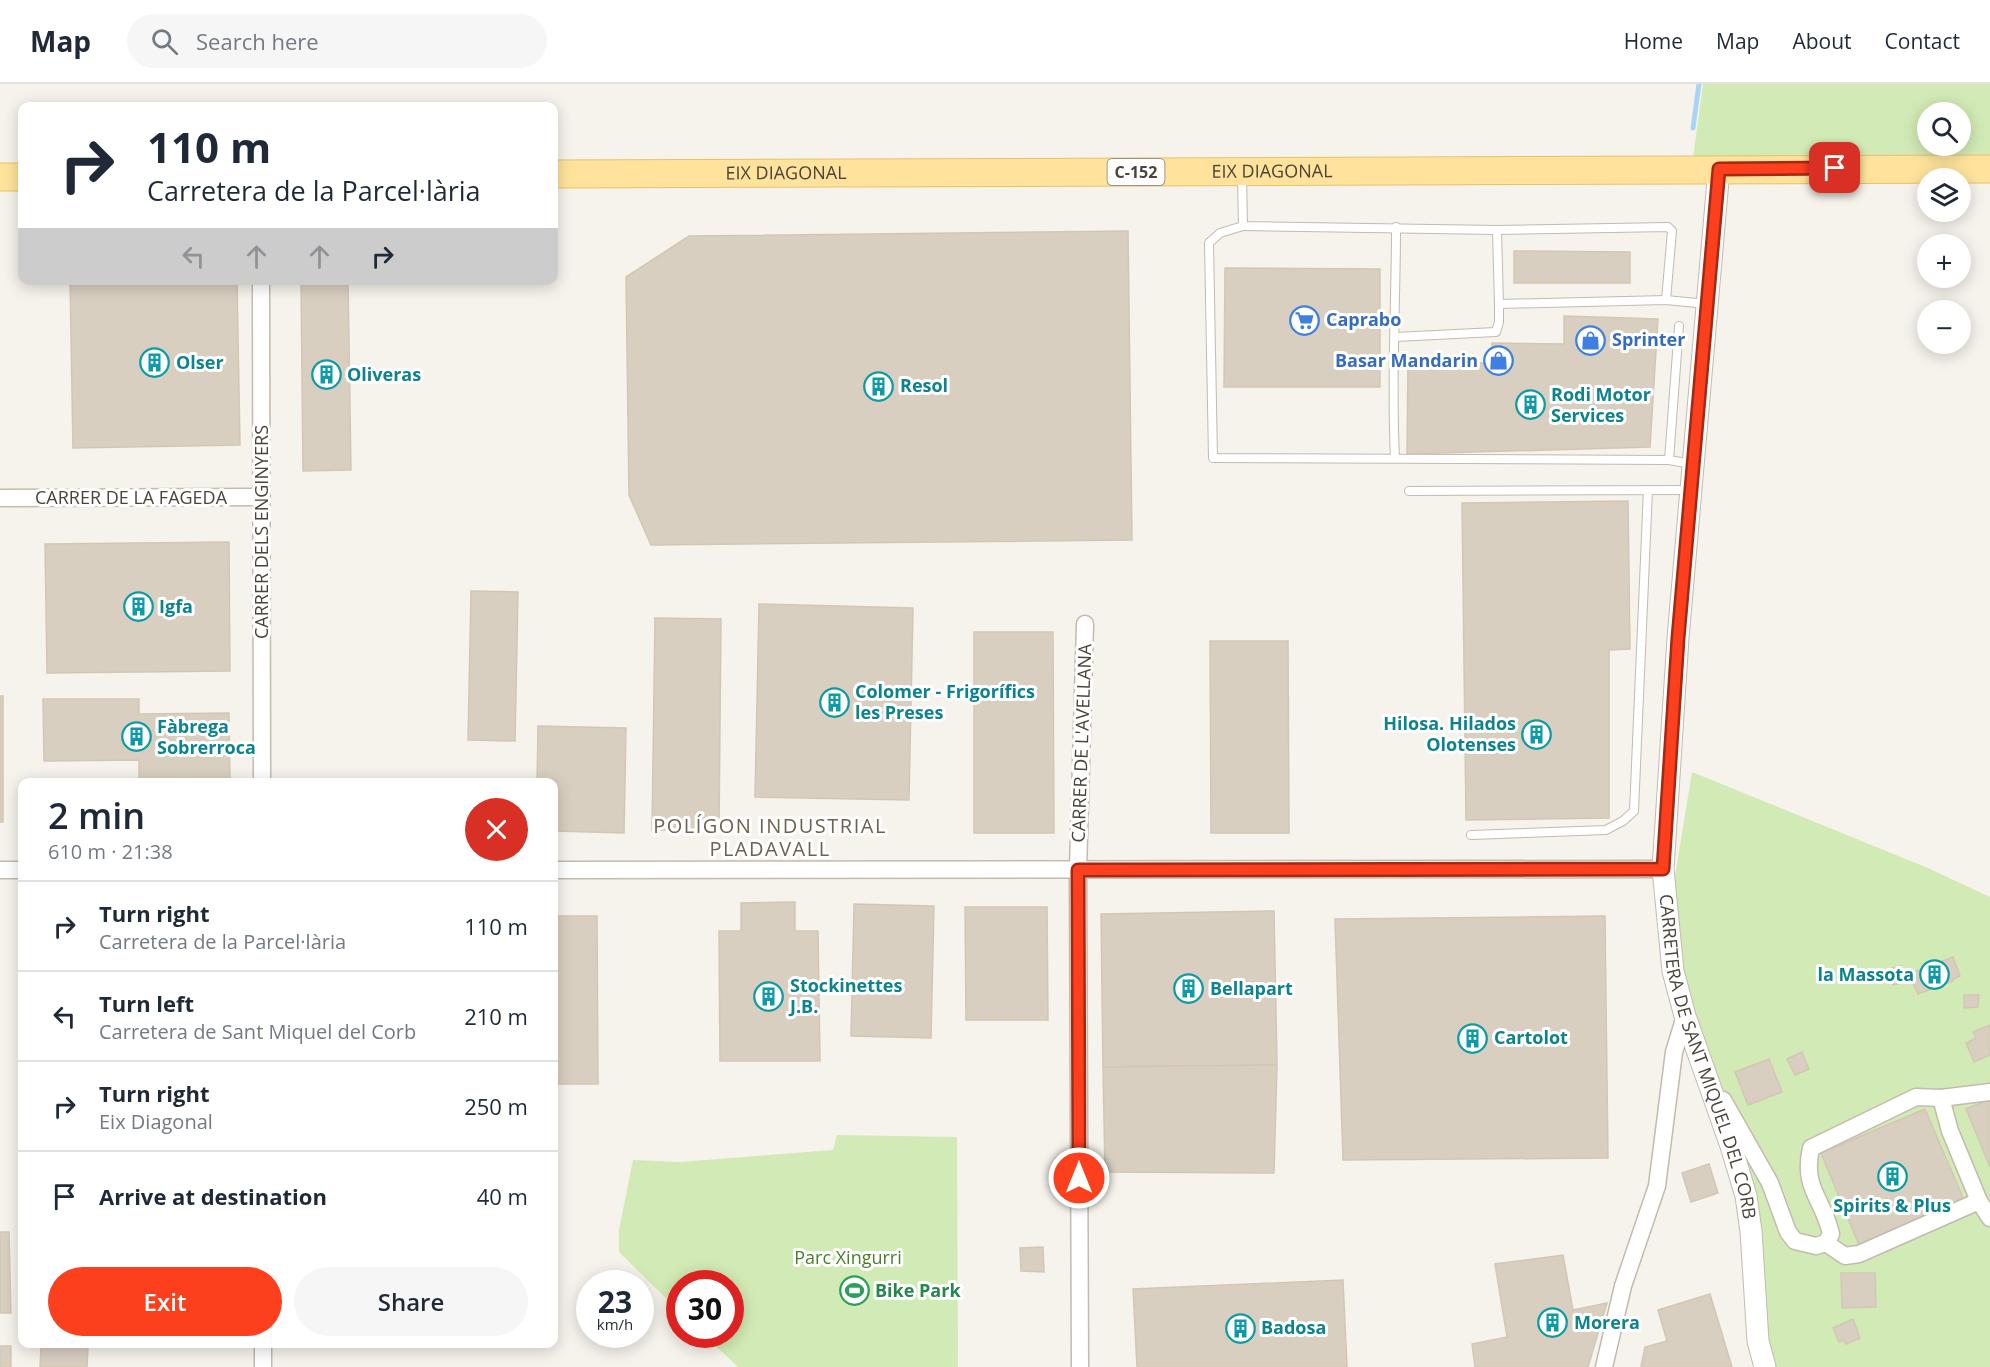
<!DOCTYPE html>
<html lang="en">
<head>
<meta charset="utf-8">
<style>
  :root { --surface:#fff; --page:#f6f6f7; --text:#1f2937; --muted:#747a83; --line:#e0e1e3; --accent:#fc3f1d }
  body { margin:0; font-family:"Open Sans",sans-serif; background:var(--page); color:var(--text); height:100vh; display:flex; flex-direction:column; font-size:22px; white-space:nowrap }
  * { box-sizing:border-box; margin:0 }
  p { font-size:20px; color:var(--muted) }
  .icon { flex:none; width:33px; height:33px; fill:none; stroke:currentColor; stroke-width:2; stroke-linecap:round; stroke-linejoin:round }
  .map { position:relative; flex:1; overflow:hidden }
  .drawer { position:absolute; left:18px; top:694px; width:540px; height:570px; display:flex; flex-direction:column; background:var(--surface); border-radius:12px; box-shadow:0 3px 15px #0003 }
  .drawer>* { flex:none }
  .banner { position:absolute; left:18px; top:18px; width:540px; height:183px; border-radius:12px; box-shadow:0 3px 15px #0003; background:#fff; color:var(--text); overflow:hidden }
  .controls { position:absolute; left:1917px; top:18px; display:grid; gap:12px }
  .controls a { display:grid; place-items:center; width:54px; height:54px; border-radius:50%; background:var(--surface); box-shadow:0 3px 15px #0003; font-size:30px }
  .speed { position:absolute; left:576px; top:1186px; display:flex; gap:12px; font-size:30px; font-weight:700; text-align:center }
  .speed>* { display:grid; place-content:center; width:78px; height:78px; border-radius:50%; background:var(--surface); box-shadow:0 3px 15px #0003; line-height:1 }
  .speed small { font-size:15px; font-weight:400 }
  .speed .limit { border:9px solid #d22; background:#fff; color:#111 }
  .pin { position:absolute; display:grid; place-items:center; width:51px; height:51px; color:#fff; margin:-26px; border-radius:12px; box-shadow:0 3px 9px #0006 }
  .me { position:absolute; width:66px; margin:-33px; rotate:0deg; stroke-linejoin:round; filter:drop-shadow(0 0 4px #0008) }
  .turn { display:flex; align-items:center; gap:21px; height:126px; padding:0 30px; font-size:27px }
  .turn .icon { width:78px; height:78px; stroke-width:2.5 }
  .turn b { display:block; font-size:42px; line-height:51px }
  .lanes { display:flex; align-items:center; height:57px; padding:0 30px; background:#0003; justify-content:center; gap:30px; direction:ltr }
  .lanes .off { opacity:.35 }
  .round { display:grid; place-items:center; flex:none; width:63px; height:63px; border-radius:32px; background:var(--page) }
  .headline { display:flex; align-items:center; justify-content:space-between; height:102px; padding:0 30px }
  h1 { font-size:36px; font-weight:600; line-height:45px }
  .cta { display:flex; gap:12px; margin-top:auto; padding:12px 30px }
  .cta a { flex:1; height:69px; border-radius:36px; background:var(--accent); color:#fff; font-size:24px; font-weight:600; line-height:69px; text-align:center }
  .cta a+a { background:var(--page); color:var(--text) }
  ul { padding:0; list-style:none }
  li { display:flex; align-items:center; gap:18px; height:90px; padding:0 30px; border-top:2px solid var(--line) }
  li div { flex:1 }
  li b { display:block; font-size:22px }
  li em { font-style:normal }
  header { display:flex; align-items:center; gap:36px; box-sizing:border-box; height:84px; padding:0 30px; background:var(--surface); border-bottom:2px solid var(--line) }
  header strong { font-size:28px }
  nav { display:flex; gap:33px; margin-inline-start:auto; font-size:21px }
  .search { width:420px; height:54px; background:var(--page); display:flex; align-items:center; gap:15px; box-sizing:border-box; padding:0 21px; border-radius:33px; color:var(--muted); font-size:22px }
  .map>svg:first-child { display:block }
</style>
</head>
<body>
<header>
<strong>Map</strong>
<div class="search"><svg class="icon" aria-label="search" viewBox="0 0 24 24"><circle cx="10" cy="10" r="6"/><path d="M15 15l6 6"/></svg>Search here</div>
<nav><a>Home</a><a>Map</a><a>About</a><a>Contact</a></nav>
</header>
<div class="map">
<svg width="1990" height="1283" viewBox="0 0 1990 1283">
  <rect width="100%" height="100%" fill="#f6f3ec"/>
  <g fill="#d2eab5" fill-rule="evenodd">
    <path d="M1703 0H1990V75L1693 74ZM1928 28H1960V62H1928Z"/>
    <polygon points="1692,688 1928,784 1990,813 1990,1283 1757,1283 1746,1137 1694,982 1671,817"/>
    <polygon points="837,1051 957,1053 958,1283 738,1283 704,1251 730,1251 730,1200 680,1200 679,1227 619,1168 619,1146 633,1076 680,1078 833,1066"/>
  </g>
  <g fill="none" stroke-linecap="round" stroke-linejoin="round">
    <polyline stroke="#a9d4f2" stroke-width="5" points="1693,44 1699,0"/>
  </g>
  <g fill="#d8cfc1" stroke="#d3c7b4" stroke-width="1.5">
    <polygon points="1128,147 1132,456 651,461 629,411 626,193 689,152"/>
    <polygon points="1514,167 1630,168 1630,199 1514,199"/>
    <polygon points="1225,184 1380,185 1380,303 1224,303"/>
    <polygon points="70,196 237,196 240,361 73,364"/>
    <polygon points="301,196 348,196 351,386 303,387"/>
    <polygon points="1564,232 1658,235 1650,363 1407,370 1408,278 1492,279 1492,259 1564,260"/>
    <polygon points="1628,417 1630,565 1609,566 1609,734 1466,736 1462,419"/>
    <polygon points="229,458 230,587 47,589 45,460"/>
    <polygon points="471,507 518,508 515,657 468,656"/>
    <polygon points="759,520 913,524 909,716 755,713"/>
    <polygon points="655,534 721,535 719,746 652,746"/>
    <polygon points="974,548 1053,548 1054,749 974,749"/>
    <polygon points="1210,557 1288,557 1289,749 1211,749"/>
    <rect x="0" y="612" width="3" height="126"/>
    <polygon points="43,615 139,615 139,630 229,629 230,699 139,699 139,676 44,677"/>
    <polygon points="538,642 626,644 624,749 554,747 554,699 537,699"/>
    <polygon points="795,818 795,847 818,847 820,977 720,977 719,847 741,847 741,819"/>
    <polygon points="854,820 934,822 931,954 851,952"/>
    <polygon points="965,823 1047,823 1048,936 966,936"/>
    <polygon points="1274,827 1277,981 1103,983 1101,830"/>
    <polygon points="554,832 597,832 598,1000 554,1000"/>
    <polygon points="1605,832 1608,1074 1343,1076 1335,835"/>
    <polygon points="1953,873 1960,892 1953,895 1953,897 1918,910 1909,890"/>
    <polygon points="1901,882 1905,898 1893,901 1889,885"/>
    <polygon points="1964,911 1979,911 1978,923 1964,924"/>
    <polygon points="1990,941 1990,971 1974,978 1966,959 1976,954 1973,948"/>
    <polygon points="1802,968 1809,985 1795,991 1787,975"/>
    <polygon points="1769,975 1782,1008 1748,1021 1735,988"/>
    <polygon points="1277,981 1274,1089 1105,1088 1103,983"/>
    <polygon points="1990,1015 1990,1083 1966,1025"/>
    <polygon points="1925,1025 1964,1116 1859,1161 1821,1069"/>
    <polygon points="1709,1080 1718,1109 1691,1118 1682,1089"/>
    <polygon points="0,1148 9,1148 11,1229 0,1229"/>
    <polygon points="1043,1163 1044,1188 1021,1187 1020,1164"/>
    <polygon points="1563,1171 1573,1226 1607,1219 1588,1283 1475,1283 1472,1260 1507,1253 1495,1180"/>
    <polygon points="1841,1189 1875,1189 1876,1223 1842,1224"/>
    <polygon points="1343,1196 1347,1283 1137,1283 1133,1205"/>
    <polygon points="1710,1210 1732,1283 1641,1283 1645,1263 1667,1257 1658,1226"/>
    <polygon points="1853,1235 1860,1254 1846,1260 1844,1256 1839,1258 1833,1244"/>
    <rect x="0" y="1262" width="11" height="21"/>
    <polygon points="41,1262 88,1263 87,1283 40,1283"/>
  </g>
  <g fill="none" stroke-linecap="round" stroke-linejoin="round">
    <defs>
      <g id="service">
        <polyline points="1242,91 1243,142 1497,146 1668,143 1672,147 1666,216"/>
        <polyline points="1243,142 1220,149 1209,159 1213,374 1669,376 1692,380"/>
        <polyline points="1497,146 1499,220 1666,216 1707,220"/>
        <polyline points="1395,253 1496,248 1499,238 1499,220"/>
        <path d="M1395 374C1391 297 1396 220 1396 143"/>
        <polyline points="1669,376 1679,242"/>
        <polyline points="1409,407 1690,406"/>
        <polyline points="1471,751 1606,746 1623,737 1634,727 1648,406"/>
      </g>
      <g id="minor">
        <polyline points="261,196 262,699"/>
        <polyline points="0,414 261,413"/>
        <polyline points="0,786 22,786"/>
        <polyline points="554,786 1663,785"/>
        <path d="M1723 1016 1770 1099 1788 1148 1795 1157 1816 1162 1826 1159 1831 1150C1823 1114 1802 1105 1811 1064L1916 1013 1941 1014 1990 1008"/>
        <polyline points="1979,1117 1990,1134"/>
        <polyline points="1826,1159 1845,1172 1859,1170 1979,1117 1950,1047 1941,1014"/>
        <polyline points="263,1260 263,1283"/>
        <polyline points="1080,1283 1078,786 1085,540"/>
        <polyline points="1604,1283 1623,1202 1657,1102 1674,968 1685,932"/>
      </g>
      <g id="tertiary">
        <path id="s1" d="M1719 85 1678 554 1663 785 1673 887 1685 932 1731 1062 1746 1112 1751 1147 1758 1257 1765 1283"/>
      </g>
      <g id="primary">
        <path id="s2" d="M554 90 1990 85"/>
        <polyline points="0,93 22,93"/>
      </g>
    </defs>
    <use href="#service" stroke="#c2bbae" stroke-width="10"/>
    <use href="#minor" stroke="#c2bbae" stroke-width="19"/>
    <use href="#tertiary" stroke="#c2bbae" stroke-width="23"/>
    <use href="#primary" stroke="#e6c16a" stroke-width="29"/>
    <use href="#service" stroke="#fff" stroke-width="8"/>
    <use href="#minor" stroke="#fff" stroke-width="16"/>
    <use href="#tertiary" stroke="#fff" stroke-width="21"/>
    <use href="#primary" stroke="#ffe39c" stroke-width="27"/>
  </g>
  <g fill="none" stroke-linecap="round" stroke-linejoin="round">
    <defs>
      <polyline id="route" points="1079,1094 1078,786 1663,785 1678,554 1719,85 1835,84"/>
    </defs>
    <use href="#route" stroke="#a42913" stroke-width="15"/>
    <use href="#route" stroke="#fc3f1d" stroke-width="10"/>
  </g>
  <defs>
    <symbol id="supermarket-ring" viewBox="-11 -11 22 22"><circle r="9.5" fill="#fff" stroke="#3f7fe0" stroke-width="1.5"/><path d="M-6-5.5h2.5l.6 2H6L4.5 2H-2.5L-4.4-4H-6ZM-1.5 3.2a1.3 1.3 0 1 0 .1 0ZM3 3.2a1.3 1.3 0 1 0 .1 0Z" fill="#3f7fe0"/></symbol>
    <symbol id="shop-ring" viewBox="-11 -11 22 22"><circle r="9.5" fill="#fff" stroke="#3f7fe0" stroke-width="1.5"/><path d="M-5-2.5h2.3a2.7 3.5 0 0 1 5.4 0H5L5.5 6h-11ZM-1.5-2.5h3a1.5 2.3 0 0 0-3 0Z" fill="#3f7fe0"/></symbol>
    <symbol id="building-ring" viewBox="-11 -11 22 22"><circle r="9.5" fill="#fff" stroke="#0f9aa8" stroke-width="1.5"/><path d="M-4-6H4V6H1V3H-1V6H-4ZM-2.5-4.3h1.7v1.8h-1.7ZM.8-4.3h1.7v1.8H.8ZM-2.5-1h1.7V.8h-1.7ZM.8-1h1.7V.8H.8Z" fill="#0f9aa8"/></symbol>
    <symbol id="stadium-ring" viewBox="-11 -11 22 22"><circle r="9.5" fill="#fff" stroke="#2e9e5b" stroke-width="1.5"/><path d="M0-5a6.5 5 0 1 0 0 10a6.5 5 0 1 0 0-10ZM-3.5-1.8h7v3.6h-7Z" fill="#2e9e5b"/></symbol>
  </defs>
  <g fill-rule="evenodd">
    <use href="#supermarket-ring" x="1288" y="220" width="33" height="33"/>
    <use href="#shop-ring" x="1574" y="240" width="33" height="33"/>
    <use href="#shop-ring" x="1482" y="260" width="33" height="33"/>
    <use href="#building-ring" x="138" y="262" width="33" height="33"/>
    <use href="#building-ring" x="310" y="274" width="33" height="33"/>
    <use href="#building-ring" x="862" y="286" width="33" height="33"/>
    <use href="#building-ring" x="1514" y="304" width="33" height="33"/>
    <use href="#building-ring" x="122" y="506" width="33" height="33"/>
    <use href="#building-ring" x="818" y="602" width="33" height="33"/>
    <use href="#building-ring" x="1520" y="634" width="33" height="33"/>
    <use href="#building-ring" x="120" y="636" width="33" height="33"/>
    <use href="#building-ring" x="1918" y="874" width="33" height="33"/>
    <use href="#building-ring" x="1172" y="888" width="33" height="33"/>
    <use href="#building-ring" x="752" y="896" width="33" height="33"/>
    <use href="#building-ring" x="1456" y="938" width="33" height="33"/>
    <use href="#building-ring" x="1876" y="1076" width="33" height="33"/>
    <use href="#stadium-ring" x="838" y="1190" width="33" height="33"/>
    <use href="#building-ring" x="1536" y="1222" width="33" height="33"/>
    <use href="#building-ring" x="1224" y="1228" width="33" height="33"/>
  </g>
  <g text-anchor="middle" stroke-width="6" stroke-linejoin="round" paint-order="stroke">
    <rect fill="#fff" stroke="#817c74" stroke-width="1.5" x="1107.5" y="75" width="57" height="26" rx="4.5"/>
    <g font-size="16" font-weight="bold" fill="#4b4439">
      <text x="1136" y="94">C-152</text>
    </g>
    <g font-size="18" fill="#4b4439" stroke="#fff">
      <text dy="6" stroke="none"><textPath href="#s2" startOffset="718">EIX DIAGONAL</textPath></text>
      <text dy="6" stroke="none"><textPath href="#s2" startOffset="232">EIX DIAGONAL</textPath></text>
      <text x="131" y="420">CARRER DE LA FAGEDA</text>
      <text transform="translate(262 448) rotate(-90)" y="6">CARRER DELS ENGINYERS</text>
      <text transform="translate(1082 659) rotate(-88)" y="6">CARRER DE L'AVELLANA</text>
      <text dy="6" stroke="none"><textPath href="#s1" startOffset="896">CARRETERA DE SANT MIQUEL DEL CORB</textPath></text>
    </g>
    <g font-size="18" font-weight="bold" fill="#366cbe" stroke="#fff" text-anchor="start">
      <text x="1326" y="242">Caprabo</text>
      <text x="1612" y="262">Sprinter</text>
      <text x="1478" y="283" text-anchor="end">Basar Mandarin</text>
    </g>
    <g font-size="18" font-weight="bold" fill="#0d838f" stroke="#fff" text-anchor="start">
      <text x="176" y="285">Olser</text>
      <text x="347" y="297">Oliveras</text>
      <text x="900" y="308">Resol</text>
      <text x="1551" y="317">Rodi Motor<tspan x="1551" dy="21">Services</tspan></text>
      <text x="159" y="529">Igfa</text>
      <text x="855" y="614">Colomer - Frigorífics<tspan x="855" dy="21">les Preses</tspan></text>
      <text x="1516" y="646" text-anchor="end">Hilosa. Hilados<tspan x="1516" dy="21">Olotenses</tspan></text>
      <text x="157" y="649">Fàbrega<tspan x="157" dy="21">Sobrerroca</tspan></text>
      <text x="1914" y="897" text-anchor="end">la Massota</text>
      <text x="790" y="908">Stockinettes<tspan x="790" dy="21">J.B.</tspan></text>
      <text x="1210" y="911">Bellapart</text>
      <text x="1494" y="960">Cartolot</text>
      <text x="1892" y="1128" text-anchor="middle">Spirits &amp; Plus</text>
      <text x="1574" y="1245">Morera</text>
      <text x="1261" y="1250">Badosa</text>
    </g>
    <g font-size="18" fill="#4a7f2a" stroke="#fff">
      <text x="848" y="1180">Parc Xingurri</text>
    </g>
    <g font-size="18" font-weight="bold" fill="#27864d" stroke="#fff" text-anchor="start">
      <text x="875" y="1213">Bike Park</text>
    </g>
    <g font-size="20" letter-spacing="1.5" fill="#6e6250" stroke="#fff">
      <text x="770" y="749">POLÍGON INDUSTRIAL<tspan x="770" dy="23">PLADAVALL</tspan></text>
    </g>
  </g>
</svg>
<div class="controls">
<a><svg class="icon" aria-label="search" viewBox="0 0 24 24"><circle cx="10" cy="10" r="6"/><path d="M15 15l6 6"/></svg></a>
<a><svg class="icon" aria-label="layers" viewBox="0 0 24 24"><path d="M12 4l9 5-9 5-9-5zM3 14l9 5 9-5"/></svg></a>
<a>+</a>
<a>−</a>
</div>
<div class="speed"><div>23<small>km/h</small></div><div class="limit">30</div></div>
<div class="pin" style="left:1835px;top:84px;background:#d93025"><svg class="icon" aria-label="arrive" viewBox="0 0 24 24"><path d="M6 21V4h12l-3 4 3 4H6"/></svg></div>
<svg class="me" style="left:1079px;top:1094px" viewBox="-20 -20 40 40"><circle r="17" fill="#fc3f1d" stroke="#fff" stroke-width="3"/><path d="M0-11L8 9 0 5-8 9z" fill="#fff"/></svg>
<div class="banner">
<div class="turn"><svg class="icon" aria-label="right" viewBox="0 0 24 24"><path d="M7 20v-9h11M14 6l5 5-5 5"/></svg><div><b>110 m</b>Carretera de la Parcel·lària</div></div>
<div class="lanes"><svg class="icon off" aria-label="left" viewBox="0 0 24 24"><path d="M17 20v-9H6M10 6l-5 5 5 5"/></svg><svg class="icon off" aria-label="ahead" viewBox="0 0 24 24"><path d="M12 20V5M6 11l6-6 6 6"/></svg><svg class="icon off" aria-label="ahead" viewBox="0 0 24 24"><path d="M12 20V5M6 11l6-6 6 6"/></svg><svg class="icon" aria-label="right" viewBox="0 0 24 24"><path d="M7 20v-9h11M14 6l5 5-5 5"/></svg></div>
</div>
<section class="drawer">
<div class="headline"><div><h1>2 min</h1><p>610 m · 21:38</p></div><a class="round" style="background:#d93025;color:#fff"><svg class="icon" aria-label="close" viewBox="0 0 24 24"><path d="M6 6l12 12M18 6L6 18"/></svg></a></div>
<ul>
<li><svg class="icon" aria-label="right" viewBox="0 0 24 24"><path d="M7 20v-9h11M14 6l5 5-5 5"/></svg><div><b>Turn right</b><p>Carretera de la Parcel·lària</p></div><em>110 m</em></li>
<li><svg class="icon" aria-label="left" viewBox="0 0 24 24"><path d="M17 20v-9H6M10 6l-5 5 5 5"/></svg><div><b>Turn left</b><p>Carretera de Sant Miquel del Corb</p></div><em>210 m</em></li>
<li><svg class="icon" aria-label="right" viewBox="0 0 24 24"><path d="M7 20v-9h11M14 6l5 5-5 5"/></svg><div><b>Turn right</b><p>Eix Diagonal</p></div><em>250 m</em></li>
<li><svg class="icon" aria-label="arrive" viewBox="0 0 24 24"><path d="M6 21V4h12l-3 4 3 4H6"/></svg><div><b>Arrive at destination</b></div><em>40 m</em></li>
</ul>
<div class="cta"><a>Exit</a><a>Share</a></div>
</section>
</div>
</body>
</html>
